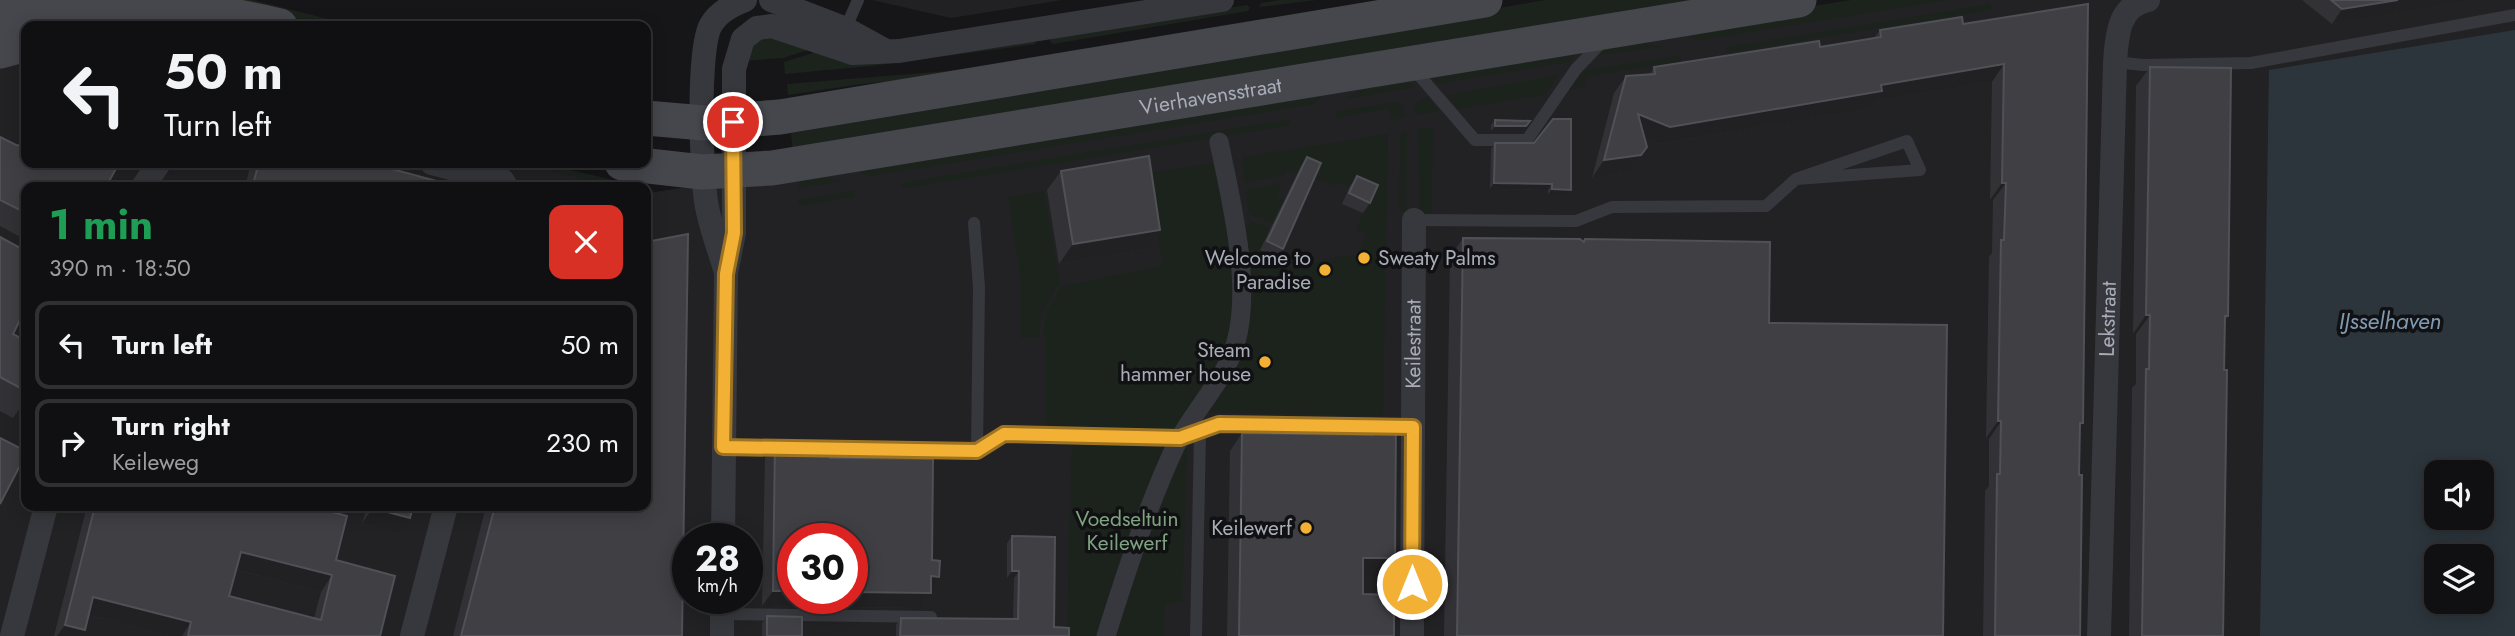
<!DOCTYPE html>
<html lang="en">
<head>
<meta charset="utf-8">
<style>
  :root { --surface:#101012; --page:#1e1e20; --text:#f1f3f6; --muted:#9c9d9f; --line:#303032 }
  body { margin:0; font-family:Jost,sans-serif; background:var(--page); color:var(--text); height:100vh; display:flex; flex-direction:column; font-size:26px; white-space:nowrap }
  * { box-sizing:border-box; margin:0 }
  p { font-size:23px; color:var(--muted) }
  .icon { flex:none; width:38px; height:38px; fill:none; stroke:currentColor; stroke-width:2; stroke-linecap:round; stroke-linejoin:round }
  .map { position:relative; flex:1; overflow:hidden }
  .sheet { position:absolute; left:21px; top:182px; width:630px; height:329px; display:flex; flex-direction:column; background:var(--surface); border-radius:14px; box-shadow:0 4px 18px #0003,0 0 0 2px var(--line) }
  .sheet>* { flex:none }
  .guide { position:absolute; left:21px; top:21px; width:630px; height:147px; border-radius:14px; box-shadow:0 4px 18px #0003,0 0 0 2px var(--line); background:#101012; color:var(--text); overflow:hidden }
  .controls { position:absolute; left:2424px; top:460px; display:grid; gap:14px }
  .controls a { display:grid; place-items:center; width:70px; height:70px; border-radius:14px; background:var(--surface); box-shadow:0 4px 18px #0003,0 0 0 2px var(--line); font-size:35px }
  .speed { position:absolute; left:672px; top:523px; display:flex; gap:14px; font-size:35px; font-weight:700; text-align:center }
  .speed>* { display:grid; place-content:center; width:91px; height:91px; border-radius:50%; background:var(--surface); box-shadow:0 4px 18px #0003,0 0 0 2px var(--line); line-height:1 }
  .speed small { font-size:18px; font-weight:400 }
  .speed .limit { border:10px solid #d22; background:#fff; color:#111 }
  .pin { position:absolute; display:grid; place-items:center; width:60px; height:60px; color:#fff; margin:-30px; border:4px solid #fff; border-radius:50%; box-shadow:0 2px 7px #0007 }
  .me { position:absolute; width:77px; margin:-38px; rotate:0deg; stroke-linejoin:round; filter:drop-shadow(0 0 5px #0008) }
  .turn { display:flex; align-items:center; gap:24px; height:147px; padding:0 28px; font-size:32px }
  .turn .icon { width:91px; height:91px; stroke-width:2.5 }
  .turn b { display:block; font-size:49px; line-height:60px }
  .round { display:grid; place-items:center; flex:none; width:74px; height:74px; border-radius:14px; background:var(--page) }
  .headline { display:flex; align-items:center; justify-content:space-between; height:119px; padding:0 28px }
  h1 { font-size:42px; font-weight:700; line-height:52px; color:#1e9e55 }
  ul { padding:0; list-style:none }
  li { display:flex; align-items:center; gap:21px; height:88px; margin:0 14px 10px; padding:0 14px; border:4px solid var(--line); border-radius:14px }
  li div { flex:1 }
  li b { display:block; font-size:26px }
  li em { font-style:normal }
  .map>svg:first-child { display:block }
</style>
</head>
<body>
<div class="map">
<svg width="2515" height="636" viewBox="0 0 2515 636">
  <rect width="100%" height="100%" fill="#161618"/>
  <path fill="#222225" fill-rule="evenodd" d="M1887 0H2515V636H0V67L26 63V163H533L635 187H26V506H646V190L655 192ZM2436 472H2482V518H2436ZM688 539H747V598H688ZM793 539H852V598H793ZM2436 556H2482V602H2436Z"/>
  <g fill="#1c231d">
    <polygon points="218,0 253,0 355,26 327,26"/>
    <polygon points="1279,0 1317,0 1259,7 1261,3"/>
    <polygon points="1545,0 1727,0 793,153 791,133"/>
    <polygon points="1851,0 1947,0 1696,41 1678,28"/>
    <polygon points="1990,4 1991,10 1727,53 1726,47"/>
    <polygon points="1247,5 1250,8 1248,11 1053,44 1050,41 1052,37"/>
    <polygon points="765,36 811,49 783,58 743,61 748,47"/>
    <polygon points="1633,38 1662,47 1596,56 1605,46"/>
    <polygon points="1035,41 1036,44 871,66 785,74 784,62 819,51"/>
    <polygon points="1581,47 1570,62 1438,84 1427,72"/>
    <polygon points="1680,55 1681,61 1585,77 1587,87 1569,90 1583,71"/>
    <polygon points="960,70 961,75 862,84 788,95 787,84"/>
    <polygon points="1558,75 1547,94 1458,109 1447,95"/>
    <polygon points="1404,78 1416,87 1345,99 1378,80"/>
    <polygon points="1332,87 1315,104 871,176 843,167"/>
    <polygon points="1428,97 1440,112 1416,115 1415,103"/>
    <polygon points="1396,102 1403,106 1405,117 1391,120 1388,109 1336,118 1335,111"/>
    <polygon points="1290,119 1291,125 902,189 901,183"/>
    <polygon points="1433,127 1432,213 1419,213 1418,129"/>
    <polygon points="1407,131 1406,212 1399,212 1400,132"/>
    <path d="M1388 134 1383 416 1201 412 1230 369 1240 228 1251 226 1250 221 1277 231 1267 257C1301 283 1319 252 1358 256L1366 234 1356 230 1371 195 1338 182 1337 186 1286 170 1284 175 1244 183 1242 157Z"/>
    <polygon points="523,163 540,163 644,187 617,187"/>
    <polygon points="1213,163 1215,169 1219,169 1236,281 1232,339 1177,433 1069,430 1068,426 1046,425 1046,337 1042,337 1047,311 1061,286 1162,266 1149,173"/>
    <polygon points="798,173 841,180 841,182 799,188"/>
    <polygon points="1282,183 1276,197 1287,202 1278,225 1249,214 1246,190"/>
    <polygon points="853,190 854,197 798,206 797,200"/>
    <polygon points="1044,191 1060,282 1041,315 1039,337 1021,338 1021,282 1008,197"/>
    <polygon points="1072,445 1187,448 1182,603 1165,603 1164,636 1049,636 1067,627"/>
  </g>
  <path fill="#2c353c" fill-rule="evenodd" d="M2515 30V636H2260L2269 70ZM2436 472H2482V518H2436ZM2436 556H2482V602H2436Z"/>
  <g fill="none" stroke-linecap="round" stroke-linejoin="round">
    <g stroke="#37383d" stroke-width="12">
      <polyline points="844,32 858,0"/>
      <polyline points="2115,62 2143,65 2251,63 2515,15"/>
      <polyline points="1412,67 1475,140 1527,140 1576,69 1605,39"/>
      <polyline points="1414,220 1576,221 1612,207 1766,206 1796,179 1920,170 1907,141 1796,179"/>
      <polyline points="724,447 785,448"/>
      <polyline points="814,449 977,451 979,287 974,223"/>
      <polyline points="977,451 1005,434 1180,438 1219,424 1413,427"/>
      <polyline points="722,614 931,617"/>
      <polyline points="1196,636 1200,431"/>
    </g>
    <path stroke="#37383d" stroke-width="19" d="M1106 636C1126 572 1147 508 1175 447 1192 412 1227 378 1236 342 1252 284 1231 200 1219 142"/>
    <g stroke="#37383d" stroke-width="24">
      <polyline points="771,0 846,29 886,51"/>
      <polyline points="432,163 503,181 506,187"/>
      <polyline points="143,187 159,163"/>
      <path d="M725 269C719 249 711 228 707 207 701 178 697 47 711 25 718 12 732 5 745 0"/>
      <polyline points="723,539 726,273 734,233 734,69 743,39 757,28 772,26 853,53 899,51 1222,0"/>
      <polyline points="12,636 46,506"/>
      <polyline points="412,636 446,506"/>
      <polyline points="722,636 722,598"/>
      <path id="s1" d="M1412 636 1414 220"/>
      <path id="s2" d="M2099 636 2115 62C2117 36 2118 6 2148 0"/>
    </g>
    <g stroke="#45474d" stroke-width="35">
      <path d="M0 16C94 0 187 3 280 26"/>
      <polyline points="0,51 26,44"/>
      <polyline points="646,118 704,123 780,117 1485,0"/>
      <path id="s3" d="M622 163 702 172 772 168 1799 0"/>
    </g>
  </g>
  <g fill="#323236" fill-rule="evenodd">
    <polygon points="2302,0 2479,0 2332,24"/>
    <polygon points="2088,4 2079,475 2080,636 1983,636 1985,491 1989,486 1989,439 1986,438 1989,257 1992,253 1993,200 1990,200 1992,82 1876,101 1870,109 1658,144 1645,139 1647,147 1629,172 1592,178 1614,93 1626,76 1650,74 1654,67 1820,47 1874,38 1880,30 1963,24"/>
    <polygon points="2150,67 2228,316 2225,321 2224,370 2223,636 2129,636 2132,388 2136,384 2136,334 2133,334 2136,86"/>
    <polygon points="1495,120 1522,131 1491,131 1491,125"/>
    <polygon points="0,137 26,187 26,240 0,226"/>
    <polygon points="1495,143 1567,195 1548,195 1548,190 1490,189 1491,149"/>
    <polygon points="1307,157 1283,249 1277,258 1260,250 1301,166"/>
    <polygon points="251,163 393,163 392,169 455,187 245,187"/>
    <polygon points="1061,171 1147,249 1059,264 1047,190"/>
    <polygon points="1357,176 1370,203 1363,213 1342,204 1350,186"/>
    <polygon points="0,237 13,334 26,341 26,399 13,418 0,411"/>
    <polygon points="1463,238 1583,242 1585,239 1769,323 1943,636 1444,636 1450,257"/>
    <polygon points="1374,419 1395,558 1383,576 1363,576 1363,594 1394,636 1227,636 1230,451 1242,433 1362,435"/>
    <polygon points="775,441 830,458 932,560 939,577 931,588 931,593 921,608 762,606 765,456"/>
    <path d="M87 506H309L336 560 380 636H169L88 615 80 636H54ZM236 570 321 592 314 618 229 596Z"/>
    <polygon points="359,506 413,506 399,533 362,523 367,508"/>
    <polygon points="486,506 646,506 682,636 453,636"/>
    <polygon points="1012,536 1054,627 1069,636 896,636 896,625 901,618 1013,619 1014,578 1007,578 1007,543"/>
    <polygon points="767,616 802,636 762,636 762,623"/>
  </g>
  <g fill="#212124">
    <polygon points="872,0 1062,0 951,18"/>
    <polygon points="2398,0 2479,0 2332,24 2342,9"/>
    <polygon points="2004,64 1992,82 1876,101 1870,109 1658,144 1625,131 1638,114 1881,85"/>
    <polygon points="1495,126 1526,126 1522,131 1491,131"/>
    <polygon points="1647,147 1629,172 1592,178 1604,160"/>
    <polygon points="1494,183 1552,184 1548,190 1490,189"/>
    <polygon points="2002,183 2006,183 1993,200 1990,200"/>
    <polygon points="1552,189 1571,190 1567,195 1548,195"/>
    <polygon points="1160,230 1147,249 1059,264 1073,244"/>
    <polygon points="2146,315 2150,315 2136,334 2133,334"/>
    <polygon points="1998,421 2001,421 1989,439 1986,438"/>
    <polygon points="373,508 410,518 399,533 362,523"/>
    <polygon points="241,552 332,575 321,592 229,568"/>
    <polygon points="1363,558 1395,558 1383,576 1350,576"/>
    <polygon points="1012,571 1019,571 1014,578 1007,578"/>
    <polygon points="931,576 939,577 929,592"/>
    <polygon points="773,591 793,591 793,598 852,598 852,592 931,593 921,608 762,606"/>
    <polygon points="93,597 191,622 182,636 169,636 81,613"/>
    <polygon points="65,625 85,630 80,636 57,636"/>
  </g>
  <g fill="#3f3f44" stroke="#4f5156" stroke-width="2" fill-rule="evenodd">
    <polygon points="2331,0 2398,0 2342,9"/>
    <polygon points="2088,4 2083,423 2080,423 2079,475 2082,475 2080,636 1995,636 1997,474 2000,474 2001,421 1998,421 2001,240 2004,240 2006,183 2002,183 2004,64 1881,85 1882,91 1670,127 1638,114 1647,147 1641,155 1604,160 1626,76 1655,74 1654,67 1819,41 1820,47 1881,37 1880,30 1962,17 1963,24"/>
    <polygon points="2150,67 2231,68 2228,316 2225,316 2224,370 2227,370 2223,636 2142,636 2146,369 2149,369 2150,315 2146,315"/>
    <polygon points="1553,119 1571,119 1571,190 1552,189 1552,184 1494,183 1495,143 1534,143"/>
    <polygon points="1495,120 1530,121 1526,126 1495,126"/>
    <polygon points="0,137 16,145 26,146 26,163 119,163 106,187 26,187 26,213 0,200"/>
    <polygon points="1149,156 1160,230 1073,244 1061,171"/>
    <polygon points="1307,157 1321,163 1283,249 1267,241"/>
    <polygon points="259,163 393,163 392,169 455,186 455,187 263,187 253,184"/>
    <polygon points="1357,176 1378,185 1370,203 1349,193"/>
    <polygon points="688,234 682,636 461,636 495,506 646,506 646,242"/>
    <polygon points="0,237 26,251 26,308 13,334 26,341 26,391 0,377"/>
    <polygon points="1463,238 1580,239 1584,242 1585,239 1770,242 1769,323 1947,325 1943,636 1457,636"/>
    <polygon points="1374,419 1396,419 1395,558 1363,558 1363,594 1394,595 1394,636 1239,636 1242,433 1373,435"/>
    <polygon points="0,438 26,451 26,454 0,504"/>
    <polygon points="775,441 831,443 830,458 933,459 932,560 940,561 939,577 931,576 931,593 852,592 852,539 793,539 793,591 773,591"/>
    <path d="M95 506H309L347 516 336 560 395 576 380 636H188L191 622 93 597 85 630 65 625ZM241 552 332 575 321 620 229 596Z"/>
    <polygon points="374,506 413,506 410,518 373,508"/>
    <polygon points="1012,536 1055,537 1054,627 1069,628 1069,636 900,636 901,618 1018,619 1019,571 1012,571"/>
    <polygon points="767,616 802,617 802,636 767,636"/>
  </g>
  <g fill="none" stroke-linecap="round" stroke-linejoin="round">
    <defs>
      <polyline id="route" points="733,122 734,233 726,274 723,447 977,451 1004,434 1180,438 1219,424 1413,427 1412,584"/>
    </defs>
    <use href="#route" stroke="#9d7322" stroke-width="18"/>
    <use href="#route" stroke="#f2b134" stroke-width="12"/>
  </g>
  <g fill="#f2b134" stroke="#111113" stroke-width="2.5">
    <circle cx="1364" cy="258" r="7"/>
    <circle cx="1325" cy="270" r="7"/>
    <circle cx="1265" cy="362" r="7"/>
    <circle cx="1306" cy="528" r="7"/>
  </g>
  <g text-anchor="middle" stroke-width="7" stroke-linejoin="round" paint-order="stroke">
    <g font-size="21" fill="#a8adb8" stroke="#111113">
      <text dy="7" stroke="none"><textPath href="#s3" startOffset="595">Vierhavensstraat</textPath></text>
      <text dy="7" stroke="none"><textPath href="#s2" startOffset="317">Lekstraat</textPath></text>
      <text dy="7" stroke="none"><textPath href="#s1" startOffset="292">Keilestraat</textPath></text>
    </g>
    <g font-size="21" fill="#a8adb8" stroke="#111113" text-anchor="end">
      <text x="1311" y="265">Welcome to<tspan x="1311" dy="24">Paradise</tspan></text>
      <text x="1378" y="265" text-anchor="start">Sweaty Palms</text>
      <text x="1251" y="357">Steam<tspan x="1251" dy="24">hammer house</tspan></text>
      <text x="1292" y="535">Keilewerf</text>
    </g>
    <g font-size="21" fill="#7fa381" stroke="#111113">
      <text x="1127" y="526">Voedseltuin<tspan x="1127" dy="24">Keilewerf</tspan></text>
    </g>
    <g font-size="23" font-style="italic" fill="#7f9bb3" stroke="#111113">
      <text x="2390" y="329">IJsselhaven</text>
    </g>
  </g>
</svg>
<div class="controls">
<a><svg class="icon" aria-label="sound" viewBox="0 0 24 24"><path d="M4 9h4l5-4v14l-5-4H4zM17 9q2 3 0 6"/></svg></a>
<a><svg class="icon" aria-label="layers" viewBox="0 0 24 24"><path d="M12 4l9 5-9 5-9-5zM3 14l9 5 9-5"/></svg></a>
</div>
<div class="speed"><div>28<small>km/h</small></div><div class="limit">30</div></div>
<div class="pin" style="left:733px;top:122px;background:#d93025"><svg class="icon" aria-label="arrive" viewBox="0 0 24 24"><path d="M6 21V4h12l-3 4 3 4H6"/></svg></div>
<svg class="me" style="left:1412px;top:584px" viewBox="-20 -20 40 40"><circle r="17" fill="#f2b134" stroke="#fff" stroke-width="3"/><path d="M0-11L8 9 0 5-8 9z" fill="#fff"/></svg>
<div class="guide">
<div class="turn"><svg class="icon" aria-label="left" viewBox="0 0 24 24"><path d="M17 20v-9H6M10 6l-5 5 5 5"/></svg><div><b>50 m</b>Turn left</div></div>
</div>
<section class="sheet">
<div class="headline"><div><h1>1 min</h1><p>390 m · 18:50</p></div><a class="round" style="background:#d93025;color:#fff"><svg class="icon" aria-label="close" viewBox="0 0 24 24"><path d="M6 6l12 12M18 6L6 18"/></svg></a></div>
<ul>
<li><svg class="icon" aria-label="left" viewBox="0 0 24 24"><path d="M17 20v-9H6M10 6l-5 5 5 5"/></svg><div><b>Turn left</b></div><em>50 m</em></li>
<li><svg class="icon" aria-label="right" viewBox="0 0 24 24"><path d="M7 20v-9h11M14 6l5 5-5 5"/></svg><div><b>Turn right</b><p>Keileweg</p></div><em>230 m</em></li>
</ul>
</section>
</div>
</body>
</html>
